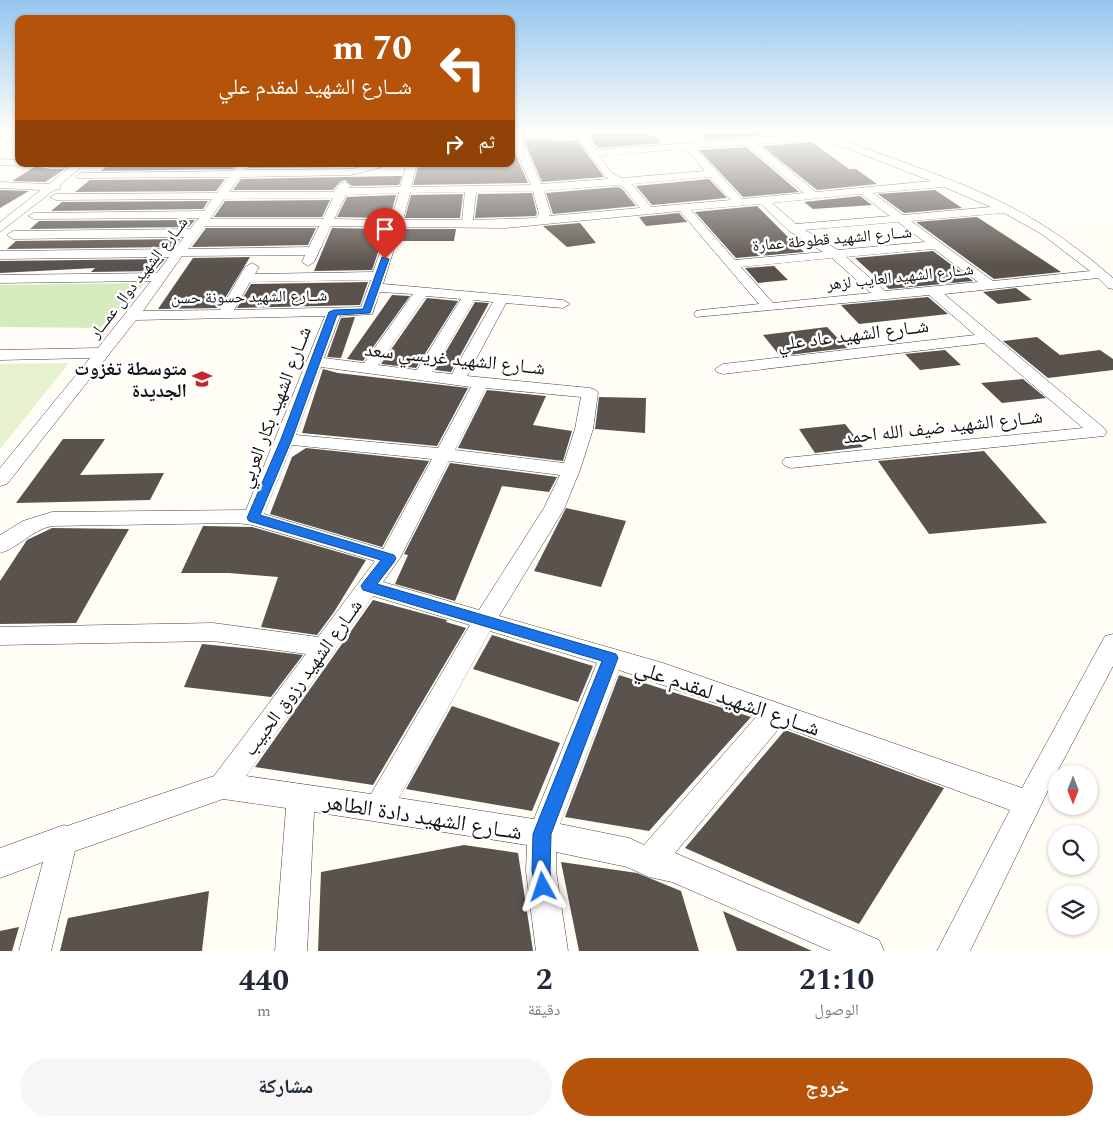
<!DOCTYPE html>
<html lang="ar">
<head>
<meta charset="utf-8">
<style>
  :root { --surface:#fff; --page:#f6f6f7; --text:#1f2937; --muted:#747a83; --accent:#b45309 }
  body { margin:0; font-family:Spectral,"Noto Naskh Arabic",serif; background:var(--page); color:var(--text); direction:rtl; height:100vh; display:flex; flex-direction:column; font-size:19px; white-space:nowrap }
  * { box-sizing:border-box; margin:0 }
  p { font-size:16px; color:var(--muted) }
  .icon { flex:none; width:28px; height:28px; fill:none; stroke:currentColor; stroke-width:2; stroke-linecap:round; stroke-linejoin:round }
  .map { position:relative; height:951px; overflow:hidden; direction:ltr }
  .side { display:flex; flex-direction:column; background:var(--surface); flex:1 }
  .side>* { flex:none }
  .top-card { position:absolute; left:15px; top:15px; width:500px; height:152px; border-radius:10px; box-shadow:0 1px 4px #0004; direction:rtl; background:#b45309; color:#fff; overflow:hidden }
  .needle { width:32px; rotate:180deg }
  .controls { position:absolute; left:1048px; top:765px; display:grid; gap:10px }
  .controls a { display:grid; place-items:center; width:50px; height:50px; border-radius:50%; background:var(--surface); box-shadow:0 1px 4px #0004; font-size:25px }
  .pin { position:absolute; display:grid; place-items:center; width:42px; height:42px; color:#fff; margin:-51px -21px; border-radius:50% 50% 50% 0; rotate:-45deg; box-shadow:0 0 5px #0007 }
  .pin .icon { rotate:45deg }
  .me { position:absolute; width:55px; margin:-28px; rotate:355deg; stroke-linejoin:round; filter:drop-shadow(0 0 4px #0008) }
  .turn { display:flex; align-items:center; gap:18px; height:105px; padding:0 20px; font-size:22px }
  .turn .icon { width:65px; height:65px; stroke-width:2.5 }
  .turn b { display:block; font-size:35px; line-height:42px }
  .then { display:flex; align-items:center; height:48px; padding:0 20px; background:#0003; gap:10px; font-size:19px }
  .eta { display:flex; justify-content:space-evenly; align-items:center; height:85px; text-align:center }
  .eta b { font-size:30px; font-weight:700; line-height:35px }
  .cta { display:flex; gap:10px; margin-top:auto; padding:10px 20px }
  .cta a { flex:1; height:58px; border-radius:30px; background:var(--accent); color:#fff; font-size:20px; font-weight:700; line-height:58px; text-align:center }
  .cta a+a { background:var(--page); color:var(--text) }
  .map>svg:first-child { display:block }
</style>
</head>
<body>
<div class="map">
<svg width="1113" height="951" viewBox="0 0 1113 951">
  <rect width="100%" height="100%" fill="#fffdf5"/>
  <polygon fill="#d5ebbd" points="145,283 105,328 0,327 0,285"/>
  <polygon fill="#e6f2cf" points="69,363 0,449 0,364"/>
  <g fill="#5a524d">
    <polygon points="609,131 651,131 662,143 598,148 587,133"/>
    <polygon points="696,131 806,131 807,132 705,140"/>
    <polygon points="550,138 553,142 577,140 604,177 542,182 524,140"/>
    <polygon points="812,142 849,169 856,169 877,184 817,190 762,146"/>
    <polygon points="511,144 528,183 413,185 419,164 511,164"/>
    <polygon points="746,147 799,192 743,197 699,150"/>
    <polygon points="109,164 237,164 233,169 101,171"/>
    <polygon points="251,164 346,164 344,167 248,168"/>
    <polygon points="36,166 50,169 65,169 45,182 12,181"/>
    <polygon points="397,176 402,176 399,185 352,186 345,180 340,182 333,190 233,190 241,179"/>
    <polygon points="225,179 216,191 75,192 90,180"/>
    <polygon points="709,179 727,198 652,205 636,186"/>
    <polygon points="618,187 622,189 636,206 553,214 546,193"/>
    <polygon points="0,190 29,191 0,208"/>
    <polygon points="935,190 962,208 904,213 878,194"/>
    <polygon points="532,193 537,214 535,216 475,218 478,194"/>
    <polygon points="463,194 460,218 405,218 411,195"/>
    <polygon points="396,195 390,218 337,217 347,197"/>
    <polygon points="860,196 872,205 813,209 804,202"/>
    <polygon points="330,200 322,217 214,217 225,201"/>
    <polygon points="208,201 203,209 51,211 62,202"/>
    <polygon points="757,206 786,235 804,252 736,258 695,212"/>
    <polygon points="679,213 687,222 646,226 639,217"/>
    <polygon points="977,217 1043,260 1061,272 994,279 916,222"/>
    <polygon points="195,220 189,227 30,229 39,221"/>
    <polygon points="580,223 596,243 567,247 543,226"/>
    <polygon points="206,228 316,228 308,245 192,247"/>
    <polygon points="332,228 386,229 372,270 314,271"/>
    <polygon points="402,229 456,229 454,241 398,241"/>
    <polygon points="180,239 174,247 7,249 16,241"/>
    <polygon points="933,251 973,281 889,289 855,258"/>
    <polygon points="250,257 219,308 158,309 193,258"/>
    <polygon points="165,259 154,271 91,272 95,268 0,273 0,261"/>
    <polygon points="774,266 788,280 758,283 745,268"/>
    <polygon points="368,282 360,305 237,308 251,284"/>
    <polygon points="1016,288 1032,300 998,304 983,292"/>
    <polygon points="392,295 410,296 363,361 347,359"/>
    <polygon points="928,297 948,314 859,324 841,305"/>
    <polygon points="427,298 458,301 416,368 381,364"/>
    <polygon points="475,302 489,303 451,372 435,370"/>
    <polygon points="355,317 341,358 327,357 341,318"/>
    <polygon points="827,327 847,348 780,356 763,335"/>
    <polygon points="1037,337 1060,355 1100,350 1113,359 1113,370 1048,378 1003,341"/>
    <polygon points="945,350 961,365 920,370 905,354"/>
    <polygon points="323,369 338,373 468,388 437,446 302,433"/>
    <polygon points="1023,379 1046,398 1002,403 981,383"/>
    <polygon points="487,390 546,396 533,425 572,431 563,461 458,448"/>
    <polygon points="599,397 646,398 645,433 595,429"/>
    <polygon points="845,424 863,447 815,453 799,429"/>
    <polygon points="63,439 105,439 80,475 164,473 150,500 16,503"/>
    <polygon points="306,448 429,461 382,547 270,514 292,457"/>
    <polygon points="984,451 1047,523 929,534 878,461"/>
    <polygon points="450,463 557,477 549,492 502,486 455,601 395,584 408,555 404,554"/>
    <polygon points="566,508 626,521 601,587 534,571"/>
    <polygon points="203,526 252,527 366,560 334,612 317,635 261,627 278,577 229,573 181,573"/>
    <polygon points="52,528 129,529 76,623 0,624 0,581 27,540"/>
    <polygon points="373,600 447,620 446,622 466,628 373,785 255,767"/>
    <polygon points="492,635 593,666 578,702 473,669"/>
    <polygon points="202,644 253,649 303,655 271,697 184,687"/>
    <polygon points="619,675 751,717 649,831 565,817"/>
    <polygon points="452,706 560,743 532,811 406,789"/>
    <polygon points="785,730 944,788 859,924 685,848"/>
    <polygon points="464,845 518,853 533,951 318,951 321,872"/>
    <polygon points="561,862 637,873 681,891 699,951 579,951"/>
    <polygon points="209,891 202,951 60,951 68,918"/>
    <polygon points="723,911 812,951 737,951"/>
    <polygon points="19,927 12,951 0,951 0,931"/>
  </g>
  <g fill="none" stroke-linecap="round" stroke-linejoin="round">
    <defs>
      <g id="minor">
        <polygon points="15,131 19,131 19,137 0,146 0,139"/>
        <path d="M539 131H586L583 134 595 150 811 134 808 131H821C883 157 952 176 1011 207 1048 226 1082 251 1113 278V289L1108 288 1098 278 944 294 1104 428 1107 432 1104 436 791 468 785 466 782 462 785 458 1083 428 984 343 723 374 717 372 715 369 723 364 975 335 929 295 696 317 694 314 696 311 701 310 759 304 680 211 506 228 401 227 383 284 563 300 570 304 563 308 506 303 467 376 590 388 596 390 598 393 593 429 580 470 564 509 499 616 663 663 1022 788 1105 636 1113 634V666L1056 774 970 951H937L1010 810 781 726 675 853 879 940 884 951H831L672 882 649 877 627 867 556 852V871L568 951H536L526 871 527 845 314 812 307 951H275L286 808 223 799 75 851 51 951H19L43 862 0 878V848L64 825 67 826 214 776 306 654 213 641 0 645V627L213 623 318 637 375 561 252 525 237 523 52 526C31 530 19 548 0 553V535L23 521 52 512 246 510 325 316 136 320 7 484 0 486V468L90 358 0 360V350L98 348 151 281 0 283V275L157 273 169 257 0 259V251L175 249 184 237 13 239 7 235 13 231 190 229 199 218 34 219 28 216 34 213 204 211 212 199 56 200 50 197 56 194 217 193 229 177 77 178 76 176 81 173 234 171 239 164H249L244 170 351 169 375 164H393L351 175 240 177 229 192H334L341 183 345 182 350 185 349 188 400 187 407 164H417L411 187 531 185 511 139V133ZM574 134 608 179 541 184 521 138ZM823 139 931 181 816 192 757 144ZM746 145H747L804 193 742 199 695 148ZM685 149 705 171 622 178 612 173 599 156ZM710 177 731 200 651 207 632 184ZM618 185 623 187 640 208 549 216 551 214 544 191ZM944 187 991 207 903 215 873 193ZM533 191 539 214 536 218 473 220 476 192ZM465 192 462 220H403L410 193ZM399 193 391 220 334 219 346 195ZM861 194 890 216 796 224 772 203ZM333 198 323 219H210L224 199ZM761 204 789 231 823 252 735 260 691 210ZM1004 213 1040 233 1090 271 993 281 911 221ZM898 222 925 242 838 250 805 230ZM205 226H319L309 247 188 249ZM331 226 389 227 373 272 255 274 259 267 252 263 245 267 220 310 143 311 182 256 305 255 302 262 308 266 314 262ZM934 249 978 282 885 291 846 257ZM832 258 871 293 773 303 741 267ZM371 280 361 307 234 310 250 282ZM380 292 413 294 364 363 324 358 340 316 372 314ZM426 296 461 299 417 370 378 365ZM474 300 493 302 452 374 432 372ZM321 367 471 387 438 448 296 435ZM486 388 581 397 575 429 564 463 455 450ZM292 445 432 459 383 549 264 514ZM449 461 560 475 544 508 479 610 383 582 400 558ZM373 596 470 625 371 794 246 776ZM490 631 597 663 534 819 399 798ZM619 670 756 717 644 845 629 838 560 824Z"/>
        <polygon points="0,159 19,160 19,164 24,164 19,166 0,165"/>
        <polygon points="45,164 85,164 60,185 60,189 54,190 0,232 0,222 41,190 0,188 0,182 49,184 70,167 50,167"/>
      </g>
    </defs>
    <use href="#minor" stroke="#444" stroke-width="1"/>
    <use href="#minor" fill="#fff" fill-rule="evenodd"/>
  </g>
  <linearGradient id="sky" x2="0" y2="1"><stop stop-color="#95c6ee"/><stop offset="0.5" stop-color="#fffefa"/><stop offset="1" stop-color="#fffefa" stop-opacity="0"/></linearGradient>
  <rect width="1113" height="264" fill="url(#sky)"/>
  <polygon fill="#1a73e8" stroke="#114b97" points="382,257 389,259 370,313 337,315 292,439 260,515 394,555 396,558 394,562 377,584 616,654 618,658 551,834 550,871 552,887 549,893 543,896 537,893 532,871 533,834 602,661 363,590 361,586 363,583 381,560 249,521 247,518 281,439 329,312 334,310 363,309"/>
  <defs>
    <symbol id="school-bare" viewBox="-9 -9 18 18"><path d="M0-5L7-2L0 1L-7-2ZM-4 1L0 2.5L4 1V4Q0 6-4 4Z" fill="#c4262e" stroke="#fff" stroke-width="2.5" paint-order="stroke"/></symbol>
  </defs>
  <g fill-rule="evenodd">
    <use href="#school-bare" x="188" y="365" width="28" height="28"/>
  </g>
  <g text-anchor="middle" stroke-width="5" stroke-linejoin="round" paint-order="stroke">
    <g font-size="16" fill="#111" stroke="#fff">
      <text transform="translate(832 238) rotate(-5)" y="6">شــارع الشهيد قطوطة عمارة</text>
      <text transform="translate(900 276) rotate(-6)" y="6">شــارع الشهيد العايب لزهر</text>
      <text transform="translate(138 277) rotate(-52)" y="6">شــارع الشهيد دوال عمـــار</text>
      <text transform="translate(249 296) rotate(-1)" y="6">شــارع الشهيد حسونة حسن</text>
    </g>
    <g font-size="19" fill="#111" stroke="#fff">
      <text transform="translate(853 334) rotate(-7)" y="7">شــارع الشهيد عاد علي</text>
      <text transform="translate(455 358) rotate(6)" y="7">شــارع الشهيد غريسي سعد</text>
      <text transform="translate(274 407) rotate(-69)" y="7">شــارع الشهيد بكار العربي</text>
      <text transform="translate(943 426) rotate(-6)" y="7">شــارع الشهيد ضيف الله احمد</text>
      <text transform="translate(302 677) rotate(-54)" y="7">شــارع الشهيد رزوق الحبيب</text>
    </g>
    <g font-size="19" font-weight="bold" fill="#111" stroke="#fff" text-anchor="end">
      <text x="187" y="375">متوسطة تغزوت<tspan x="187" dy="22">الجديدة</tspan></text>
    </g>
    <g font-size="22" fill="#111" stroke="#fff">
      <text transform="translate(728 697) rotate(19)" y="8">شــارع الشهيد لمقدم علي</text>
      <text transform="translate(423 816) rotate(9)" y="8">شــارع الشهيد دادة الطاهر</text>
    </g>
  </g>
</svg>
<div class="controls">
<a><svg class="needle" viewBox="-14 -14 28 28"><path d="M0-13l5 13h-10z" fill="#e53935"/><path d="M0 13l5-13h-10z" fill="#747a83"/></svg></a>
<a><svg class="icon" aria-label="search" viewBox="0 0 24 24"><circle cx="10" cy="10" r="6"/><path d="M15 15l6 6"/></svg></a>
<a><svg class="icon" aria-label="layers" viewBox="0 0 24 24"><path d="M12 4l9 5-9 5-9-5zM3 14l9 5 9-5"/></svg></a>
</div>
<div class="pin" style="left:385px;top:259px;background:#d93025"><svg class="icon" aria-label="arrive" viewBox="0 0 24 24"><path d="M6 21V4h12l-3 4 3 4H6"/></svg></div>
<svg class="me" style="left:543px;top:887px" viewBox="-20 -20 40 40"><path d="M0-17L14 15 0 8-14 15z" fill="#1a73e8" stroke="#fff" stroke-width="4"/></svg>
<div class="top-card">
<div class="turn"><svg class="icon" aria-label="left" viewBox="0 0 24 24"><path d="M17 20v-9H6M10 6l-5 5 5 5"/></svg><div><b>70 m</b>شــارع الشهيد لمقدم علي</div></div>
<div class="then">ثم<svg class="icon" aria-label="right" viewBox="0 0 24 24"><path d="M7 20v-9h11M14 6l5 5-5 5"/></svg></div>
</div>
</div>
<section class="side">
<div class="eta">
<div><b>21:10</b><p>الوصول</p></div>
<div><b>2</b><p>دقيقة</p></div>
<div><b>440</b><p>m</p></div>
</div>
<div class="cta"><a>خروج</a><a>مشاركة</a></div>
</section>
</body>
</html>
